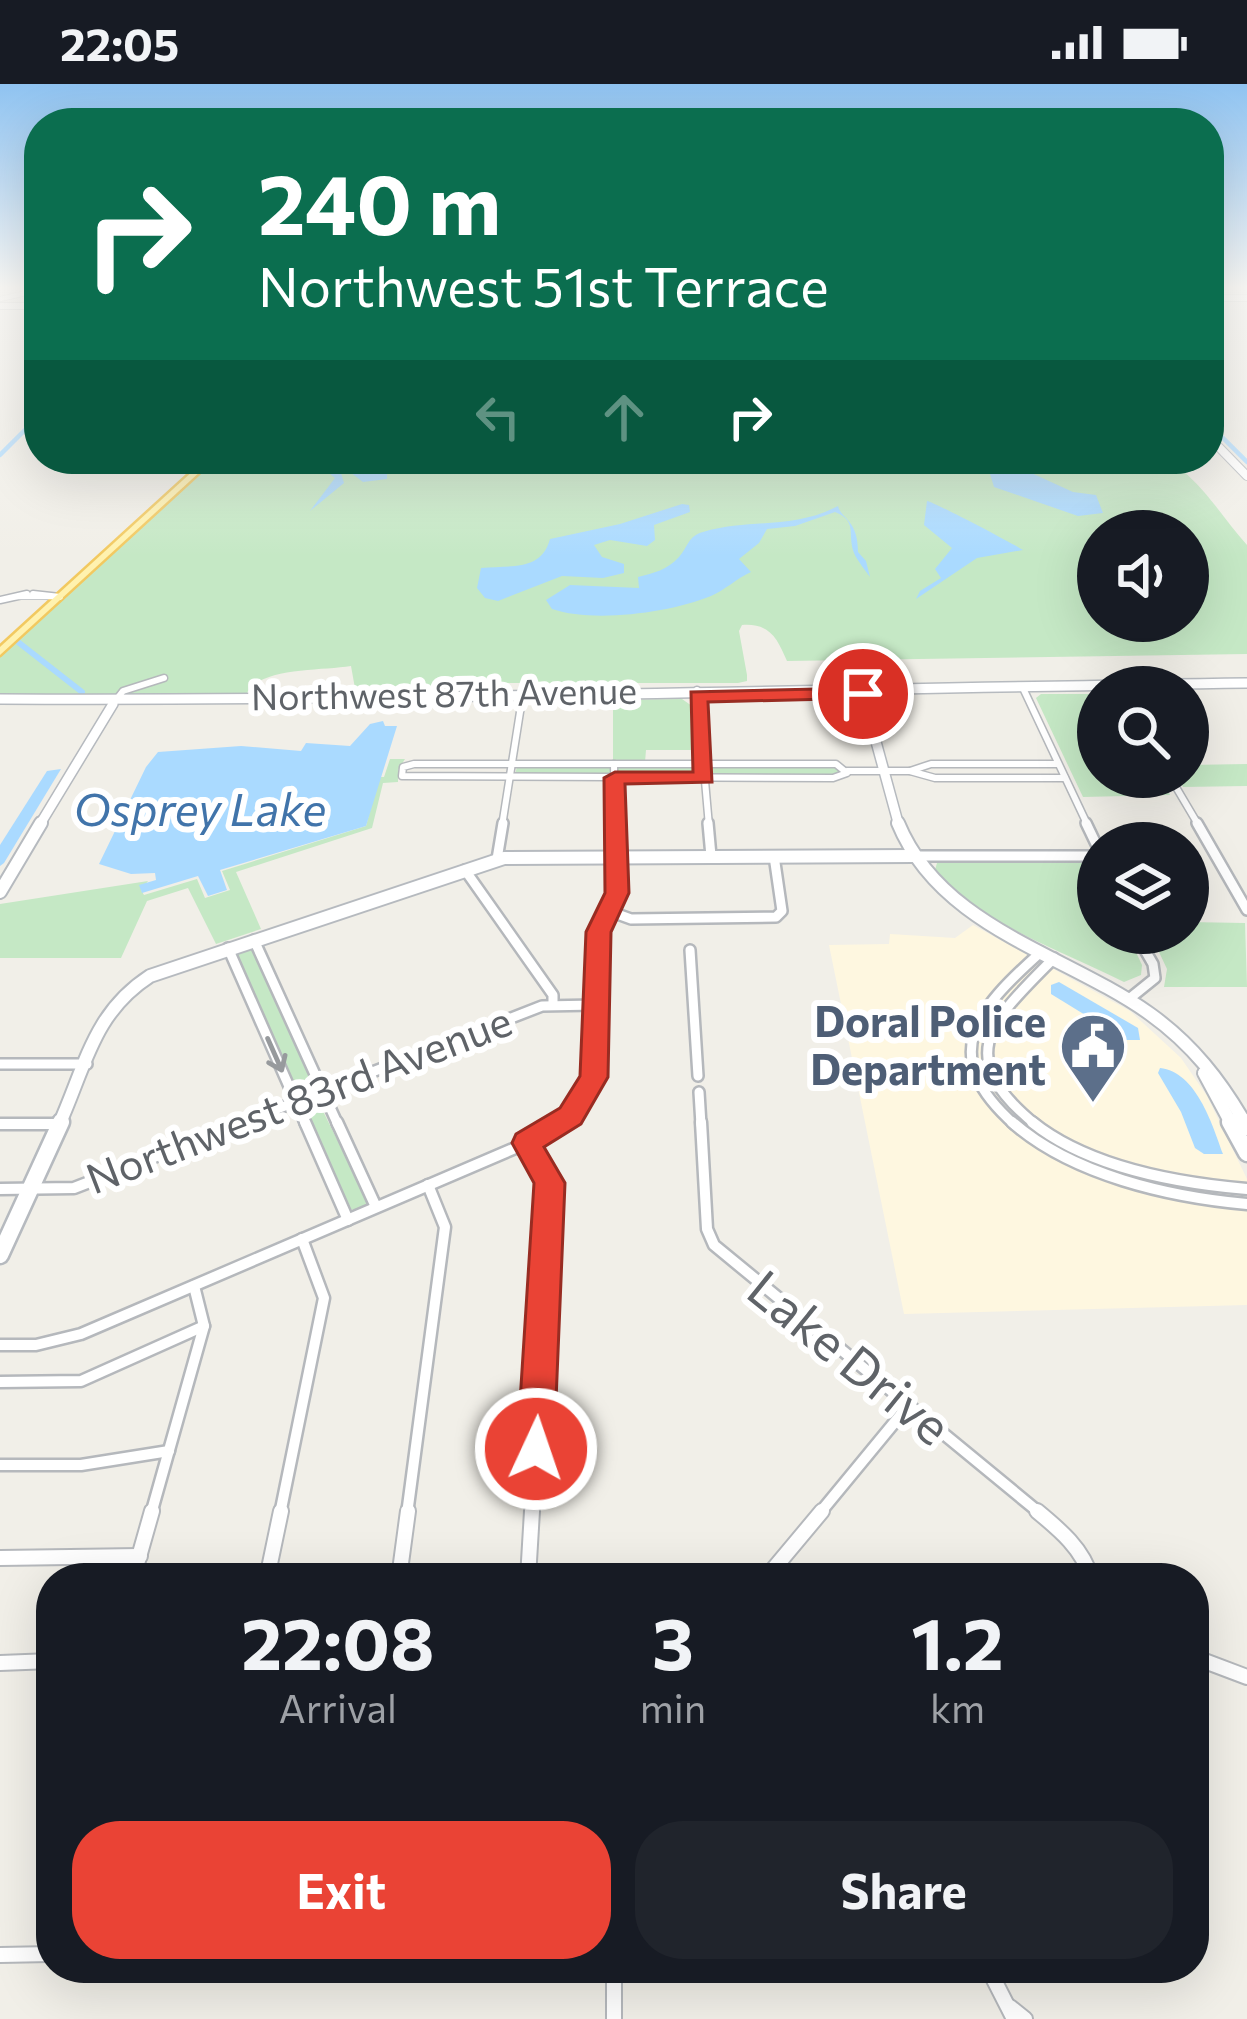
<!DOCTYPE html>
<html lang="en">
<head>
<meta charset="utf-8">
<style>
  :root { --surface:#171b24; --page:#20242c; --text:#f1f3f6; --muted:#9ea1a6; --accent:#ea4335 }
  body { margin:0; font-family:Commissioner,sans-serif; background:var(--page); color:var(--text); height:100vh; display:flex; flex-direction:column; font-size:45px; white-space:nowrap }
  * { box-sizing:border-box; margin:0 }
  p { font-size:39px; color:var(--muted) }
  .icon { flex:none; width:66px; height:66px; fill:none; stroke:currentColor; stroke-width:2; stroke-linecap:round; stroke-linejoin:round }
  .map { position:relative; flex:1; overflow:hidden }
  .drawer { position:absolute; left:36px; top:1479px; width:1173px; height:420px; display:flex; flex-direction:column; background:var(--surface); border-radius:48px; box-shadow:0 12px 48px #0002 }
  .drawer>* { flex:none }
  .banner { position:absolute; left:24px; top:24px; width:1200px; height:366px; border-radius:48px; box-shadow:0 12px 48px #0002; background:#0b6e4f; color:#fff; overflow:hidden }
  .tools { position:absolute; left:1077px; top:426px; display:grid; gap:24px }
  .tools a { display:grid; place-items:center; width:132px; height:132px; border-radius:50%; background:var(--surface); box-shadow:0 12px 48px #0002; font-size:60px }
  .pin { position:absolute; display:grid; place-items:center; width:102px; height:102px; color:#fff; margin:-51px; border:6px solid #fff; border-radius:50%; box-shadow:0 3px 12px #0007 }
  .me { position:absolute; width:132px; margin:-66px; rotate:3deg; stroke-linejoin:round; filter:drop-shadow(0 0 9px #0008) }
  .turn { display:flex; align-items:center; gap:42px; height:252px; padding:0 36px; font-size:54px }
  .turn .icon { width:156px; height:156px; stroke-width:2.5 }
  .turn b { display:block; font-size:84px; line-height:102px }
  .lanes { display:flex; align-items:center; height:114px; padding:0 36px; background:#0003; justify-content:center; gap:60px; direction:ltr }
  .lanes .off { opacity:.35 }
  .eta { display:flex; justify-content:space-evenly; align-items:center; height:204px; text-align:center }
  .eta b { font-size:72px; font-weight:700; line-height:84px }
  .button { display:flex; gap:24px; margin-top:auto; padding:24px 36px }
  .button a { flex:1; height:138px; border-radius:48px; background:var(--accent); color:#fff; font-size:48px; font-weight:700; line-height:138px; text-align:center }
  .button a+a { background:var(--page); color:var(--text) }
  .status { display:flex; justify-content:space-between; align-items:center; height:84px; padding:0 60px; background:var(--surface); direction:ltr }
  .status svg { height:33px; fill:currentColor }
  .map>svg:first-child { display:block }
</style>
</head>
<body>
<div class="status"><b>22:05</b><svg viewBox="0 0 49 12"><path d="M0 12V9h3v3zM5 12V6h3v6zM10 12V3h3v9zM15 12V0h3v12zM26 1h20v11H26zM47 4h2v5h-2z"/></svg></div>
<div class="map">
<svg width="1247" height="1935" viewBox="0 0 1247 1935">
  <rect width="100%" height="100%" fill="#f1efe8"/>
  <polygon fill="#fef7e0" points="973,841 1130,927 1181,974 1207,1012 1247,1095 1247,1221 904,1230 829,861 889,860 890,850 955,854"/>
  <g fill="#c5e8c5" fill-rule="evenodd">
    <path d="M216 375H376L377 381C394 388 405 379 423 379 461 380 492 381 530 375H1182V386C1209 409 1223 434 1247 461V570L787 577C777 554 770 539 742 541L739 547 747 591V597L738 599H480L356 610 351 582C320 587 258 583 246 611H0V573ZM1098 447H1188V537H1098Z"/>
    <polygon points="1041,610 1098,610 1098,693 1160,693 1170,711 1083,713 1036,614"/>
    <polygon points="682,615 692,622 698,666 646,666 645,678 613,678 613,616"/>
    <polygon points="390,675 405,675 398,686 398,698 383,699 372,744 236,788 261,845 216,860 188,804 147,817 121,874 0,874 0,820 148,797 141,806 144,811 197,795 205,814 230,806 222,787 366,742 379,693 384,693"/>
    <polygon points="1247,680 1247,702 1183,703 1177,693 1188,693 1188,681"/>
    <polygon points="626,681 836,681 845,687 838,693 515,690 517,683"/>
    <path d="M937 779H1095L1098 849H1127L1142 881 1141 891 1124 898C1061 866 982 841 935 786Z"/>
    <polygon points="1188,838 1245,839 1247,903 1164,903 1167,885 1150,849 1188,849"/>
    <polygon points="251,863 315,997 313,1007 305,1010 294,1006 235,873 235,868"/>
    <polygon points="317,1015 368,1118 364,1124 349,1126 304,1028 308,1017"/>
  </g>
  <g fill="#aadaff">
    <polygon points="326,375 345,379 343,375 368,375 375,389 387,390 387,395 363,398 338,379 344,399 310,427 335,394 328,388"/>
    <polygon points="960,379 1016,382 1073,408 1096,411 1103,429 1078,432 994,403 990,390"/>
    <path d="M927 417C934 418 1012 459 1023 466L977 474 916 515 920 507 941 494 935 485 952 464 924 441Z"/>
    <path d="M682 420 689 421 690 428 654 441 655 456 647 462 610 456 594 461 602 473 624 480V489L603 494 562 492 498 517 485 514 477 504 481 484C510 481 541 488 550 455L620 440Z"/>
    <path d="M838 422C841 435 858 435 858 468L866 477 870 493C867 489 857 476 854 469 847 450 858 437 835 428L795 442 767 445 759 459 739 475 751 488C736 495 725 506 711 512 670 529 593 539 552 525L546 516 570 501 639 504 638 493C654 489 667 486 679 473 688 463 688 452 703 448 749 434 793 446 838 422Z"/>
    <polygon points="383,637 385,642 397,642 366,742 220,786 227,806 208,812 198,792 142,809 139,801 156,796 155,789 131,790 99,780 146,683 158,668 241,662 301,667 306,659 350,662 370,640"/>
    <polygon points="61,685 4,779 0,782 0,761 47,687"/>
    <polygon points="1059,898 1138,944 1140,956 1126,956 1051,910 1051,901"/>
    <path d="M1160 984C1196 988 1212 1039 1223 1070H1204L1195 1064 1181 1028 1158 989Z"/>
  </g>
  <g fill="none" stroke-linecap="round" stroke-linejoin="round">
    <g stroke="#aadaff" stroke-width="4.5">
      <polyline points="1209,340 1247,378"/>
      <polyline points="0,371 39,332"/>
    </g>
    <polyline stroke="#aadaff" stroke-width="6" points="18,558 82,608"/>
    <defs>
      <g id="street-far4">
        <polyline points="0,215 39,206"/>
        <polyline points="399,375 404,381"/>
        <polyline points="13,513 60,513"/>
      </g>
      <g id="street-far3">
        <polyline points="33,510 60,513"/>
        <polyline points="0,516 27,510"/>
        <circle cx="857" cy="588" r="8"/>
        <polyline points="1022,602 1088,742"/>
        <polyline points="697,606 709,742"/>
        <polyline points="113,620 123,607 164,594"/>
        <polygon points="414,680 836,680 847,689 833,694 402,692 403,683"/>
        <polyline points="614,680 615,742"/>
        <polyline points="847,687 910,687 935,694 1065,694"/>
        <polyline points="910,687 931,680 1058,680"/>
        <polyline points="1170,693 1199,742"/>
        <polyline points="502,742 523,609"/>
      </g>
      <g id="street-far2">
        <polyline points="708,739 711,772"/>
        <polyline points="1086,739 1098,764"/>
        <polyline points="1197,739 1247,826"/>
        <polyline points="913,772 1098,772"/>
        <polyline points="497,775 503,739"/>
        <polyline points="465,786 553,911 553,921"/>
        <polyline points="609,827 631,835 776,833 782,827 774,772"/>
        <polyline points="254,856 338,1041"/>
        <polyline points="228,864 306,1041"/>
        <polyline points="690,866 698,992"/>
        <polyline points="1129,915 1155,894 1153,880 1135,849"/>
        <polyline points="0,980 87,980"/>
        <polyline points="699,1008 701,1041"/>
        <polyline points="0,1040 60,1040"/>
        <polyline points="236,1041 542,922 596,921"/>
        <polyline points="556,1041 570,1032 594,993 598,848 617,809 615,739"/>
        <path d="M1015 1041C936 971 976 926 1041 868"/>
        <path d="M1036 1041C950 971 993 936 1054 874"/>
      </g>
      <g id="street-far1">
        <polyline points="305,1038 348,1136"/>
        <polyline points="337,1038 376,1123"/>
        <polyline points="701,1038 707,1145 714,1161 1041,1430"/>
        <path d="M1012 1038C1072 1091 1169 1113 1247 1120"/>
        <path d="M1032 1038C1089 1084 1177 1099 1247 1105"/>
        <polyline points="0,1040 60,1040"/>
        <polyline points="527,1059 550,1101 532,1430"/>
        <polyline points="0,1105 74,1104 244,1038"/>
        <polyline points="0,1261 36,1261 81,1250 527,1059 561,1038"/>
        <polyline points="0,1298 81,1297 204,1242"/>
        <polyline points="0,1381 81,1381 169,1367"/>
        <polyline points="151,1430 204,1242 194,1202"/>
        <polyline points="280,1430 324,1214 302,1155"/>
        <polyline points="407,1430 445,1143 428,1101"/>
        <polyline points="819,1430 908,1322"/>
      </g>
      <g id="street">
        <path d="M1037 1427C1060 1446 1083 1465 1091 1494"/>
        <polyline points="0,1474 140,1472"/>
        <polyline points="133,1494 152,1427"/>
        <polyline points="267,1494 281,1427"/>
        <polyline points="399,1494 408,1427"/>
        <polyline points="528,1494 532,1427"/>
        <polyline points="766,1494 822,1427"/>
        <polyline points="1194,1573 1247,1593"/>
        <polyline points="0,1579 51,1577"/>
        <polyline points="0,1871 51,1870"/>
        <polyline points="614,1884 614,1935"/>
        <polyline points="988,1884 1014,1935"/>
        <polyline points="1010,1923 1025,1935"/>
      </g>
      <g id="secondary-far4">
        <polyline points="1209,214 1247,214"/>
        <polyline points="0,222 39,222"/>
      </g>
      <polyline id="secondary-far3" points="1209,353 1247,392"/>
      <g id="secondary-far2">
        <polyline points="857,604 863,610 899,742"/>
        <path d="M0 615C416 617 831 605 1247 599"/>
        <polyline points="39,742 113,620"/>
      </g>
      <g id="secondary-far1">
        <path d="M898 739C941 844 1064 869 1150 930 1192 960 1221 997 1246 1041"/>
        <polyline points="0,808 41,739"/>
        <polyline points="1204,989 1232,1041"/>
        <path d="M59 1041C86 981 93 929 150 892L504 774 913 772"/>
      </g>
      <g id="secondary">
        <polyline points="1230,1038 1247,1069"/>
        <polyline points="1244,1038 1247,1043"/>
        <polyline points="0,1171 61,1038"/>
      </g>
      <polygon id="primary" points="206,375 214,375 0,571 0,563"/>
    </defs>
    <use href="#street-far4" stroke="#b5b8bc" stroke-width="6"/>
    <use href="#street-far3" stroke="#b5b8bc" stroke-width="9"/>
    <use href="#street-far2" stroke="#b5b8bc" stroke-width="14"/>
    <use href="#street-far1" stroke="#b5b8bc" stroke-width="15"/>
    <use href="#street" stroke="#b5b8bc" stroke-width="18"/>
    <use href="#secondary-far4" stroke="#b6babf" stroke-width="8"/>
    <use href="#secondary-far3" stroke="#b6babf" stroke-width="10"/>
    <use href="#secondary-far2" stroke="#b6babf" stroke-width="12"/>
    <use href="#secondary-far1" stroke="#b6babf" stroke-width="16"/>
    <use href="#secondary" stroke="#b6babf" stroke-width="21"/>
    <use href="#primary" stroke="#f2c960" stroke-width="5"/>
    <use href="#street-far4" stroke="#fff" stroke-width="4.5"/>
    <use href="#street-far3" stroke="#fff" stroke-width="6"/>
    <use href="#street-far2" stroke="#fff" stroke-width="9"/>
    <use href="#street-far1" stroke="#fff" stroke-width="10"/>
    <use href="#street" stroke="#fff" stroke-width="14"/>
    <use href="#secondary-far4" stroke="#fff" stroke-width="6"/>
    <use href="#secondary-far3" stroke="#fff" stroke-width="8"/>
    <use href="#secondary-far2" stroke="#fff" stroke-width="9"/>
    <use href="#secondary-far1" stroke="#fff" stroke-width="12"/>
    <use href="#secondary" stroke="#fff" stroke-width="16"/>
    <use href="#primary" fill="#fff2af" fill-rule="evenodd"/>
  </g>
  <defs><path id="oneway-shaft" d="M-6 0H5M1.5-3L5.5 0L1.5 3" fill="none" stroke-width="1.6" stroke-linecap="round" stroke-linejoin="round" transform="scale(3)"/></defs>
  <use stroke="#979a9d" href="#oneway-shaft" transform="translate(275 971) rotate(66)"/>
  <linearGradient id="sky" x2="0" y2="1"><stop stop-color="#8fc3f1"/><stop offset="0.43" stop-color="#f9f8f5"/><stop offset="1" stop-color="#f9f8f5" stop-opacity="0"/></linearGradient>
  <rect width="1247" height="472" fill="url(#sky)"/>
  <polygon fill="#ea4335" stroke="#982c22" stroke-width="3" points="863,604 873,610 870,614 708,618 712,698 625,700 629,809 611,848 608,993 581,1040 544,1063 565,1099 554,1365 548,1378 536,1383 523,1378 517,1365 534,1099 512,1059 516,1050 560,1024 580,992 586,848 605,809 604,694 615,688 693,688 691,608"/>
  <defs>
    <symbol id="civic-pin" viewBox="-11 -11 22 30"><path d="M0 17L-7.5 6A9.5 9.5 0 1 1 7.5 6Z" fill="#5c6f8a" stroke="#fff"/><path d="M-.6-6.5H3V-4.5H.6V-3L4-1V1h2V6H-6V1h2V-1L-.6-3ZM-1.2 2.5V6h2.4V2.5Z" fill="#fff"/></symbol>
  </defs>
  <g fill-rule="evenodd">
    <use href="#civic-pin" x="1055" y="924" width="76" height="104"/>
  </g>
  <g text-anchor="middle" stroke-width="12" stroke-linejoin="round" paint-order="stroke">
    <g font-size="36" fill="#5f6368" stroke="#fff">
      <text transform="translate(444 610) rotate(-1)" y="13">Northwest 87th Avenue</text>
    </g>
    <g font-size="42" font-weight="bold" fill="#4e5e75" stroke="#fff" text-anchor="end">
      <text x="1046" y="953">Doral Police<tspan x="1046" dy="48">Department</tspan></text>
    </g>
    <g font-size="42" fill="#5f6368" stroke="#fff">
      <text transform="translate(299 1016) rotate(-21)" y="15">Northwest 83rd Avenue</text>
    </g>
    <g font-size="45" font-style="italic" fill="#4174aa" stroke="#fff">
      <text x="200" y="742">Osprey Lake</text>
    </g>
    <g font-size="51" fill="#5f6368" stroke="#fff">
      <text transform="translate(849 1274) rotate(39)" y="18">Lake Drive</text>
    </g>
  </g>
</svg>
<div class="tools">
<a><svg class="icon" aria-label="sound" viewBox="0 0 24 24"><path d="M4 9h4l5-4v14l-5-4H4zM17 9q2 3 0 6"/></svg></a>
<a><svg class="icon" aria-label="search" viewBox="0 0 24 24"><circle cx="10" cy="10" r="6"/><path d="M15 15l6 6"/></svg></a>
<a><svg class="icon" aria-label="layers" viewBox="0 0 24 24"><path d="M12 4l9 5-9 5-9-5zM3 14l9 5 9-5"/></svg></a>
</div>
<div class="pin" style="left:863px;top:610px;background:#d93025"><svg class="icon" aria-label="arrive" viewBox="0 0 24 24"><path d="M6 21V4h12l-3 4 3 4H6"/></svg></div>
<svg class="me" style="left:536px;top:1365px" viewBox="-20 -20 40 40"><circle r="17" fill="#ea4335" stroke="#fff" stroke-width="3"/><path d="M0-11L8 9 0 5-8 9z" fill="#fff"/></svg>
<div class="banner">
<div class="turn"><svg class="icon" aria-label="right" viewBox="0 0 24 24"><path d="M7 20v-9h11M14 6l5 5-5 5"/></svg><div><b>240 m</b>Northwest 51st Terrace</div></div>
<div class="lanes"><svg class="icon off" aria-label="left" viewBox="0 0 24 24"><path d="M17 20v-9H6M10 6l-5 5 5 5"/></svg><svg class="icon off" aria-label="ahead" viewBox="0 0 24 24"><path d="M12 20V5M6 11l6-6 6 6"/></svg><svg class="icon" aria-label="right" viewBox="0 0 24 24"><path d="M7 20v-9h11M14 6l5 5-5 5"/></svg></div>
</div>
<section class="drawer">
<div class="eta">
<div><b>22:08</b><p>Arrival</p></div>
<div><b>3</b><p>min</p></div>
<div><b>1.2</b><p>km</p></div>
</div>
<div class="button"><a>Exit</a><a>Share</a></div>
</section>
</div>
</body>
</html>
